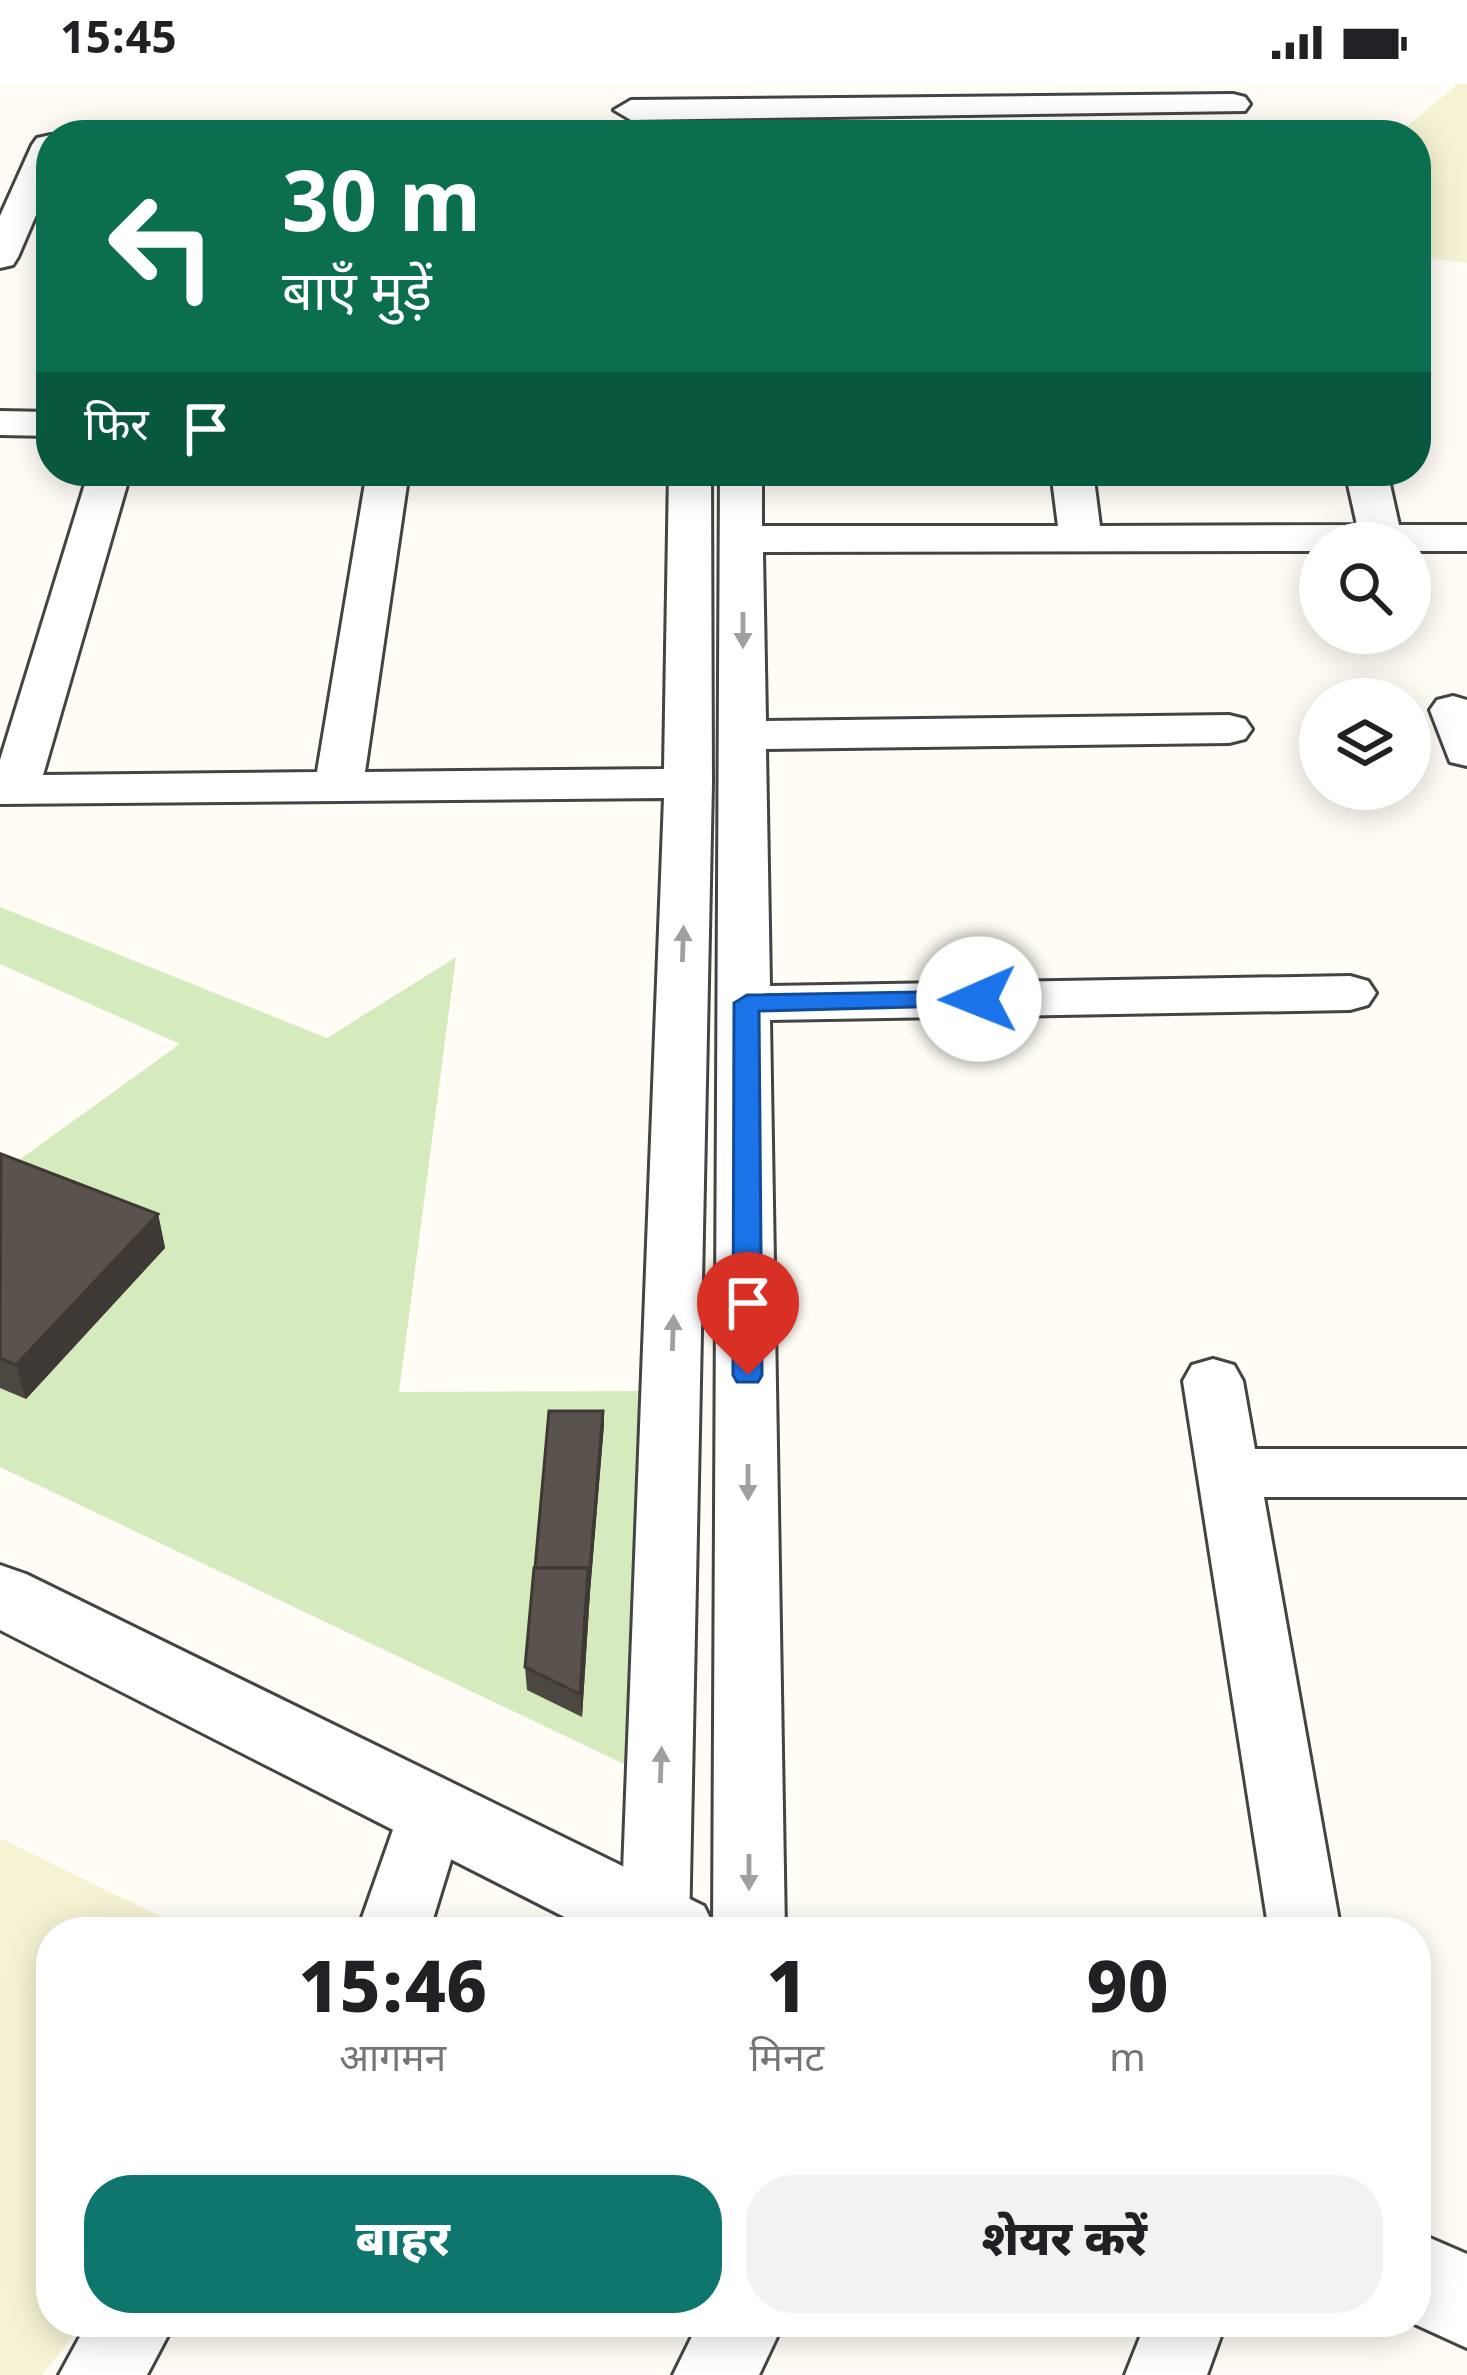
<!DOCTYPE html>
<html lang="hi">
<head>
<meta charset="utf-8">
<style>
  :root { --surface:#fff; --page:#f2f2f2; --text:#202124; --muted:#757577; --accent:#0f766e }
  body { margin:0; font-family:Georgia,"Noto Sans Devanagari",serif; background:var(--page); color:var(--text); height:100vh; display:flex; flex-direction:column; font-size:45px; white-space:nowrap }
  * { box-sizing:border-box; margin:0 }
  p { font-size:39px; color:var(--muted) }
  .icon { flex:none; width:66px; height:66px; fill:none; stroke:currentColor; stroke-width:2; stroke-linecap:round; stroke-linejoin:round }
  .map { position:relative; flex:1; overflow:hidden }
  .details { position:absolute; left:36px; top:1833px; width:1395px; height:420px; display:flex; flex-direction:column; background:var(--surface); border-radius:48px; box-shadow:0 6px 30px #0003 }
  .details>* { flex:none }
  .banner { position:absolute; left:36px; top:36px; width:1395px; height:366px; border-radius:48px; box-shadow:0 6px 30px #0003; background:#0b6e4f; color:#fff; overflow:hidden }
  .tools { position:absolute; left:1299px; top:438px; display:grid; gap:24px }
  .tools a { display:grid; place-items:center; width:132px; height:132px; border-radius:50%; background:var(--surface); box-shadow:0 6px 30px #0003; font-size:60px }
  .pin { position:absolute; display:grid; place-items:center; width:102px; height:102px; color:#fff; margin:-123px -51px; border-radius:50% 50% 50% 0; rotate:-45deg; box-shadow:0 0 12px #0007 }
  .pin .icon { rotate:45deg }
  .me { position:absolute; width:132px; margin:-66px; rotate:269deg; stroke-linejoin:round; filter:drop-shadow(0 0 9px #0008) }
  .turn { display:flex; align-items:center; gap:42px; height:252px; padding:0 48px; font-size:54px }
  .turn .icon { width:156px; height:156px; stroke-width:2.5 }
  .turn b { display:block; font-size:84px; line-height:102px }
  .then { display:flex; align-items:center; height:114px; padding:0 48px; background:#0003; gap:24px; font-size:45px }
  .eta { display:flex; justify-content:space-evenly; align-items:center; height:204px; text-align:center }
  .eta b { font-size:72px; font-weight:800; line-height:84px }
  .cta { display:flex; gap:24px; margin-top:auto; padding:24px 48px }
  .cta a { flex:1; height:138px; border-radius:48px; background:var(--accent); color:#fff; font-size:48px; font-weight:800; line-height:138px; text-align:center }
  .cta a+a { background:var(--page); color:var(--text) }
  .status { display:flex; justify-content:space-between; align-items:center; height:84px; padding:0 60px; background:var(--surface); direction:ltr }
  .status svg { height:33px; fill:currentColor }
  .map>svg:first-child { display:block }
</style>
</head>
<body>
<div class="status"><b>15:45</b><svg viewBox="0 0 49 12"><path d="M0 12V9h3v3zM5 12V6h3v6zM10 12V3h3v9zM15 12V0h3v12zM26 1h20v11H26zM47 4h2v5h-2z"/></svg></div>
<div class="map">
<svg width="1467" height="2291" viewBox="0 0 1467 2291">
  <rect width="100%" height="100%" fill="#fffdf5"/>
  <g fill="#f6f3d4">
    <polygon points="1458,0 1467,0 1467,179 1416,173 1416,51 1396,51"/>
    <polygon points="0,1754 192,1848 51,1848 51,2238 84,2238 42,2291 0,2291"/>
  </g>
  <polygon fill="#d5ebbd" points="0,823 327,954 456,873 399,1308 673,1307 668,1701 0,1383 0,1081 8,1084 180,960 0,880"/>
  <g fill="none" stroke-linecap="round" stroke-linejoin="round">
    <defs>
      <g id="minor">
        <polygon points="1233,10 1245,13 1250,20 1245,27 631,36 614,26 631,16"/>
        <polygon points="51,51 51,96 18,173 13,181 0,184 0,132 32,61 37,54"/>
        <polygon points="0,327 51,328 51,352 0,351"/>
        <polygon points="89,387 131,387 43,691 317,688 367,387 409,387 365,688 664,685 669,387 711,387 712,699 689,1848 625,1848 621,1840 664,714 0,720 0,676"/>
        <polygon points="720,387 762,387 762,442 1058,442 1051,387 1093,387 1100,442 1357,441 1345,387 1387,387 1399,441 1467,441 1467,467 1410,467 1410,459 1320,459 1320,467 763,468 766,637 1229,631 1245,635 1252,645 1245,655 1229,659 766,665 770,902 1350,892 1368,897 1376,909 1368,921 1350,926 770,936 785,1848 713,1848"/>
        <polygon points="1453,612 1467,616 1467,682 1450,678 1430,626 1437,616"/>
        <polygon points="1213,1275 1234,1281 1243,1297 1255,1365 1467,1365 1467,1413 1264,1413 1341,1848 1269,1848 1183,1297 1192,1281"/>
        <polygon points="432,1694 456,1703 467,1724 429,1848 357,1848 408,1703"/>
        <polygon points="88,2238 175,2238 147,2291 59,2291"/>
        <polygon points="699,2238 784,2238 759,2291 673,2291"/>
        <polygon points="1146,2238 1226,2238 1207,2291 1125,2291"/>
      </g>
      <g id="tertiary">
        <polygon points="0,1481 26,1490 704,1822 717,1848 594,1848 0,1546"/>
        <polygon points="1416,2148 1467,2170 1467,2264 1410,2238 1416,2238"/>
      </g>
    </defs>
    <use href="#minor" stroke="#444" stroke-width="6"/>
    <use href="#tertiary" stroke="#444" stroke-width="6"/>
    <use href="#minor" fill="#fff" fill-rule="evenodd"/>
    <use href="#tertiary" fill="#fff" fill-rule="evenodd"/>
  </g>
  <g fill="#4d4742">
    <polygon points="0,1070 158,1130 165,1164 26,1315 0,1304"/>
    <polygon points="603,1327 604,1340 590,1508 582,1633 527,1606 525,1583 535,1484"/>
  </g>
  <g fill="#3f3936">
    <polygon points="158,1130 165,1164 26,1315 16,1281"/>
    <polygon points="603,1327 604,1340 590,1508 582,1633 580,1610 588,1484"/>
  </g>
  <g fill="#5a524d" stroke="#3f3936" stroke-width="3">
    <polygon points="1,1070 158,1130 16,1281 0,1274"/>
    <polygon points="549,1327 603,1327 589,1496 588,1484 535,1484"/>
    <polygon points="534,1484 588,1484 580,1610 525,1583"/>
  </g>
  <defs><path id="oneway-solid" d="M-6-.8H1V-3.2L6.5 0L1 3.2V.8H-6Z" transform="scale(3)"/></defs>
  <g fill="#a0a0a0">
    <use href="#oneway-solid" transform="translate(743 546) rotate(90)"/>
    <use href="#oneway-solid" transform="translate(683 860) rotate(-88)"/>
    <use href="#oneway-solid" transform="translate(673 1249) rotate(-88)"/>
    <use href="#oneway-solid" transform="translate(748 1398) rotate(90)"/>
    <use href="#oneway-solid" transform="translate(661 1681) rotate(-88)"/>
    <use href="#oneway-solid" transform="translate(749 1788) rotate(90)"/>
  </g>
  <polygon fill="#1a73e8" stroke="#114b97" stroke-width="3" points="979,907 987,909 991,915 987,921 759,927 762,1291 758,1298 737,1298 733,1291 734,919 747,911"/>
</svg>
<div class="tools">
<a><svg class="icon" aria-label="search" viewBox="0 0 24 24"><circle cx="10" cy="10" r="6"/><path d="M15 15l6 6"/></svg></a>
<a><svg class="icon" aria-label="layers" viewBox="0 0 24 24"><path d="M12 4l9 5-9 5-9-5zM3 14l9 5 9-5"/></svg></a>
</div>
<div class="pin" style="left:748px;top:1291px;background:#d93025"><svg class="icon" aria-label="arrive" viewBox="0 0 24 24"><path d="M6 21V4h12l-3 4 3 4H6"/></svg></div>
<svg class="me" style="left:979px;top:915px" viewBox="-20 -20 40 40"><circle r="19" fill="#fff"/><path d="M0-13L10 11 0 6-10 11z" fill="#1a73e8"/></svg>
<div class="banner">
<div class="turn"><svg class="icon" aria-label="left" viewBox="0 0 24 24"><path d="M17 20v-9H6M10 6l-5 5 5 5"/></svg><div><b>30 m</b>बाएँ मुड़ें</div></div>
<div class="then">फिर<svg class="icon" aria-label="arrive" viewBox="0 0 24 24"><path d="M6 21V4h12l-3 4 3 4H6"/></svg></div>
</div>
<section class="details">
<div class="eta">
<div><b>15:46</b><p>आगमन</p></div>
<div><b>1</b><p>मिनट</p></div>
<div><b>90</b><p>m</p></div>
</div>
<div class="cta"><a>बाहर</a><a>शेयर करें</a></div>
</section>
</div>
</body>
</html>
